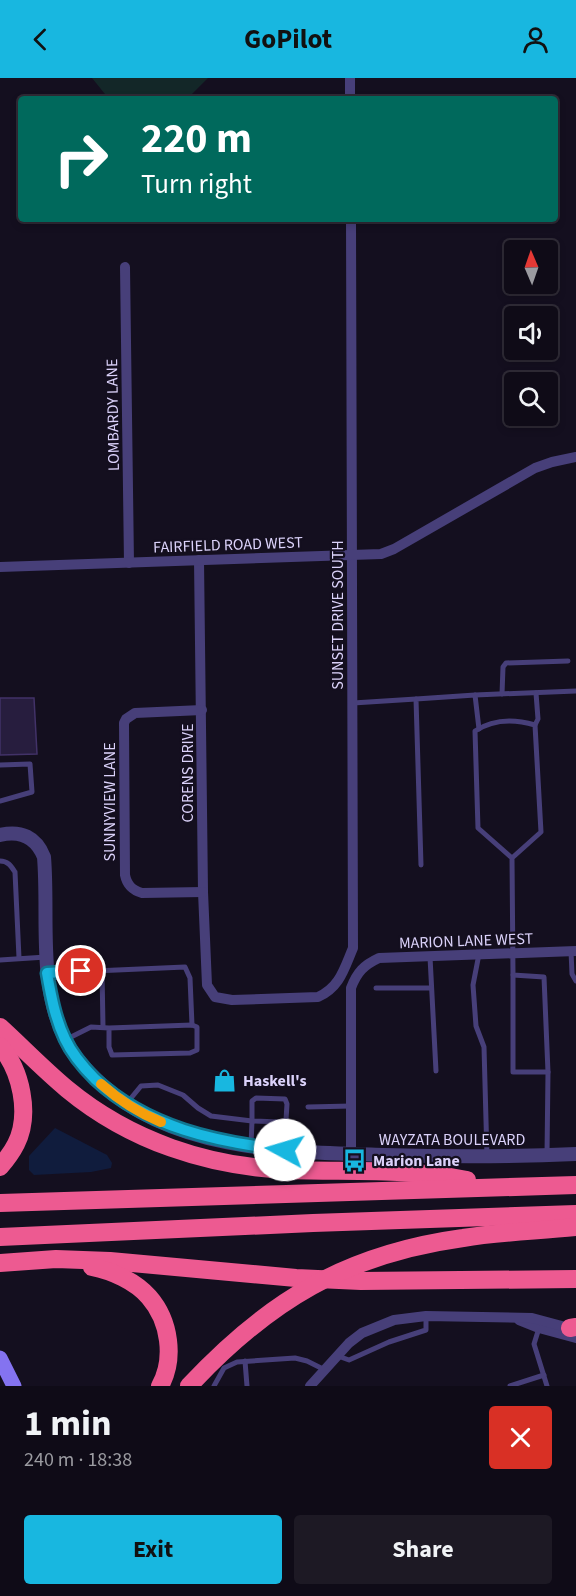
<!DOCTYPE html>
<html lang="en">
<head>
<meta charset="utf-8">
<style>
  :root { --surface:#0f0b17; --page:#1d1924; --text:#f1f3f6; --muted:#9b9ba1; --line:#2f2b36; --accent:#18b7e0 }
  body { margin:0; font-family:"Source Sans 3",sans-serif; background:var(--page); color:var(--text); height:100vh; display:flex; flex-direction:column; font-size:22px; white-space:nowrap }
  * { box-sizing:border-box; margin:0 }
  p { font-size:20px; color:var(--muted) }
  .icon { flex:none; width:33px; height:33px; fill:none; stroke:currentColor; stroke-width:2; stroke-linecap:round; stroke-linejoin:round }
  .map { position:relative; height:1308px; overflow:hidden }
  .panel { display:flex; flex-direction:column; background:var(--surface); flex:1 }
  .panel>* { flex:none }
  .top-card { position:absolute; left:18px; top:18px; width:540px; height:126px; border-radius:6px; box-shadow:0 3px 9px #0003,0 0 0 2px var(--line); background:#00695c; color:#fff; overflow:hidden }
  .needle { width:39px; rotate:358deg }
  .controls { position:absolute; left:504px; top:162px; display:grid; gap:12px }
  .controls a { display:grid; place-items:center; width:54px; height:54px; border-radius:6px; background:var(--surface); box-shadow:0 3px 9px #0003,0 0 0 2px var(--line); font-size:30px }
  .pin { position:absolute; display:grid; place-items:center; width:51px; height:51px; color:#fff; margin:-26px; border:3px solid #fff; border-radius:50%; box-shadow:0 2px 6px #0007 }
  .me { position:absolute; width:66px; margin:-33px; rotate:276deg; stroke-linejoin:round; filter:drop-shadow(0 0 4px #0008) }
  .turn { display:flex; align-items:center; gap:21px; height:126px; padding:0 24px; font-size:27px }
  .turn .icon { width:78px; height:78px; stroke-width:2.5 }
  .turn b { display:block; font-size:42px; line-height:51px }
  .round { display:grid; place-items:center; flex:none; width:63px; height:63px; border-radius:6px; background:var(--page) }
  .overview { display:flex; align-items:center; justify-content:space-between; height:102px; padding:0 24px }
  h1 { font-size:36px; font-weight:700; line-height:45px }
  .primary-button { display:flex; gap:12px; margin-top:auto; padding:12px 24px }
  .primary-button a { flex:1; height:69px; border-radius:6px; background:var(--accent); color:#111; font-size:24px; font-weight:700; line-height:69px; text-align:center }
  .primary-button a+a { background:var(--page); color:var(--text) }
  header { display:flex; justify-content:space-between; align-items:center; height:78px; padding:0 24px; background:var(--accent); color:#111; font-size:27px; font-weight:700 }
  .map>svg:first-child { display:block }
</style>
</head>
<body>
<header><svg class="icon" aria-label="back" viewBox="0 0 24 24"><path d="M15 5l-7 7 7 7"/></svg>GoPilot<svg class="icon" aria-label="person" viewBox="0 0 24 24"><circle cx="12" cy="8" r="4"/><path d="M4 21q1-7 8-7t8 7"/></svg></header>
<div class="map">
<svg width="576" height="1308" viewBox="0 0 576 1308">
  <rect width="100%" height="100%" fill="#140f1f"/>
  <polygon fill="#132728" points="92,0 208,0 187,21 109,21"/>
  <polygon fill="#101c3d" points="55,1050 107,1077 112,1085 111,1090 91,1094 34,1097 29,1092 29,1078"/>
  <polygon fill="#271d3e" stroke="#423268" stroke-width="1.5" points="0,620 34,620 37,676 0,677"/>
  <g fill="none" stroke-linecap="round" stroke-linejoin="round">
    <g stroke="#473f79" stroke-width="5">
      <polyline points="502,616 503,589 506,585 568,583"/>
      <polyline points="475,617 576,613"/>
      <polyline points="353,625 416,621"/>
      <polyline points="535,647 538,641 536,615"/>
      <polyline points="0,687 30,686 32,714 0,723"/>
      <path d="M512 780 478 750 475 653C493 641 515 641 535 647L541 754 512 780 513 897 544 899 548 994 547 1076"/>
      <path d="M0 783C8 783 11 788 15 794L19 880"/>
      <polyline points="421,787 416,621 475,617 479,651"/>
      <polyline points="571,873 572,896 576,903"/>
      <polyline points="479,876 473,907 476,948 484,969 487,1079"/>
      <polyline points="430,879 436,993"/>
      <polyline points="0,882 46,879"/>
      <polyline points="102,892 103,949"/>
      <polyline points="49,895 185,889 190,900 192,947"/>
      <polyline points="513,897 513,994 548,994"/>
      <polyline points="376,910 431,910"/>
      <polyline points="67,961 91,949 109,950 192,947 197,949 197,972 190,975 112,977 109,969 109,950"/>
      <polygon points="256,1020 285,1021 287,1026 286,1042 280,1044 252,1043 252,1023"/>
      <polyline points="127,1025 141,1008 158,1007 183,1017 198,1030 211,1038 252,1043 251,1068"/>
      <polyline points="308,1029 351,1028"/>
      <polyline points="539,1250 534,1266 547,1308"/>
      <polyline points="338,1278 349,1282 389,1264 426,1252 426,1238"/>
      <polyline points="245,1283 247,1308"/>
      <polyline points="214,1308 224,1290 237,1284 295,1280 307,1283 323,1291"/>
      <polyline points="510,1308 544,1297"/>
    </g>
    <g stroke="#473f79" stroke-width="10">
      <polyline points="350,0 350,21"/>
      <polyline points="125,189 129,485"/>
      <path d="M199 482 203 814 207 907 215 919 232 922 318 919C340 909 344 891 353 870L351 141"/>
      <polyline points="0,489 381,476 394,471 535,390 552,384 576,379"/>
      <path d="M202 632 135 635 126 641 124 645 125 797C127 807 132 812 142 815L203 814"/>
      <path d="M351 1076V910C357 894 364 887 379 880L576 873"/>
      <polyline points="519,1242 539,1250 576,1260"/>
      <polyline points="310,1308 349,1265 362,1255 394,1242 426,1238 532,1240 573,1251"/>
    </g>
    <path stroke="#473f79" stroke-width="14" d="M0 757C21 752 36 759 44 779 49 840 37 907 66 963 74 979 87 993 100 1005 175 1074 289 1074 385 1077 449 1079 512 1079 576 1076"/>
    <polyline stroke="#8473f0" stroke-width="15" points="0,1280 14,1308"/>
    <g stroke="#ed5a91" stroke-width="18">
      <path d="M0 949C22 969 43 991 67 1011 130 1063 208 1089 290 1092 348 1094 410 1090 467 1102"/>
      <path d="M0 968C21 992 31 1036 16 1066 12 1074 6 1082 0 1089"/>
      <polyline points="0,1125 576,1107"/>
      <polyline points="0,1159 313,1145 576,1136"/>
      <polyline points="0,1185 56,1181 110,1183 296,1200 361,1203 576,1201"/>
      <path d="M92 1189C112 1193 135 1203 149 1219 170 1243 175 1281 160 1308"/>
      <polyline points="570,1250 576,1249"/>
      <path d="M189 1308C268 1223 346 1176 463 1160 500 1154 538 1153 576 1149"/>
    </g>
  </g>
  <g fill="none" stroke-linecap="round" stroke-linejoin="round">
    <defs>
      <path id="route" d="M81 893 47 895C51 918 55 940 65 961 72 976 84 990 95 1001 148 1050 216 1064 285 1072"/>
    </defs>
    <use href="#route" stroke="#107792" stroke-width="15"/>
    <use href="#route" stroke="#18b7e0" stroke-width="10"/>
    <path stroke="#f59e0b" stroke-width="10" d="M101 1006C119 1022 139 1035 161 1044"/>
  </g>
  <defs>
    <symbol id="shop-bare" viewBox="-9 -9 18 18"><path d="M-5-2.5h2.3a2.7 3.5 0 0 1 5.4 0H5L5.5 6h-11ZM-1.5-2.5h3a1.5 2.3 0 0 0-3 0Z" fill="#18b7e0" stroke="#140f1f" stroke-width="2.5" paint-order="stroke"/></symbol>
    <symbol id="bus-bare" viewBox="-9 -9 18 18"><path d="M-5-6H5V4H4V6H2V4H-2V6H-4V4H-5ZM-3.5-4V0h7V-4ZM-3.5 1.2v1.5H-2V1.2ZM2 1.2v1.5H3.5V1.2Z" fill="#18b7e0" stroke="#140f1f" stroke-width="2.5" paint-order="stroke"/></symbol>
  </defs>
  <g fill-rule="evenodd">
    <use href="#shop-bare" x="208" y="986" width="33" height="33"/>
    <use href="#bus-bare" x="338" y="1066" width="33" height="33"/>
  </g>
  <g text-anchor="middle" stroke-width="4.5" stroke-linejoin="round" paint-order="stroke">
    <g font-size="16" fill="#dbd2fa" stroke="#140f1f">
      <text transform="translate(112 337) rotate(-91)" y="6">LOMBARDY LANE</text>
      <text transform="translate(228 466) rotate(-2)" y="6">FAIRFIELD ROAD WEST</text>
      <text transform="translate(337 537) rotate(-90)" y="6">SUNSET DRIVE SOUTH</text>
      <text transform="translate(187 695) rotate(-90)" y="6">CORENS DRIVE</text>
      <text transform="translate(109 724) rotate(-90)" y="6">SUNNYVIEW LANE</text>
      <text transform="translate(466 862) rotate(-2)" y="6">MARION LANE WEST</text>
      <text x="452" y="1067">WAYZATA BOULEVARD</text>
    </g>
    <g font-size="16" font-weight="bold" fill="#dbd2fa" stroke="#140f1f" text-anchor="start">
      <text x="243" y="1008">Haskell's</text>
      <text x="373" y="1088">Marion Lane</text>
    </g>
  </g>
</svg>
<div class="controls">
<a><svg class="needle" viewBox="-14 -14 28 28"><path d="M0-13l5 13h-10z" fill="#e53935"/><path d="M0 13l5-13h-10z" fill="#9b9ba1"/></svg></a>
<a><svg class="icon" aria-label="sound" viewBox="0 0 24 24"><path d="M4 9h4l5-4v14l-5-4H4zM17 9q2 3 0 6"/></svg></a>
<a><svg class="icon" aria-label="search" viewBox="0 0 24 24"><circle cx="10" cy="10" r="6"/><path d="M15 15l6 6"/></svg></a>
</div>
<div class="pin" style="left:81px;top:893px;background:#d93025"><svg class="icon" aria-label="arrive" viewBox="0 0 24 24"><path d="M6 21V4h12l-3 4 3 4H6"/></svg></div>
<svg class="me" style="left:285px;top:1072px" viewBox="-20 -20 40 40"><circle r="19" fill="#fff"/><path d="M0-13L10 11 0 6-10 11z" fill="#18b7e0"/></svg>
<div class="top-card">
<div class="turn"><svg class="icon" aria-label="right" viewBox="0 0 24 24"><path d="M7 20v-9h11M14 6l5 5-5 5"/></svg><div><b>220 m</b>Turn right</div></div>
</div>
</div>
<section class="panel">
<div class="overview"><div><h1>1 min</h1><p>240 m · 18:38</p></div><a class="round" style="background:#d93025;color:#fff"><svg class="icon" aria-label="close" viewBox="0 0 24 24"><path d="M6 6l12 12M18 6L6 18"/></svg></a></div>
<div class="primary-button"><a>Exit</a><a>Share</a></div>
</section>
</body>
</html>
